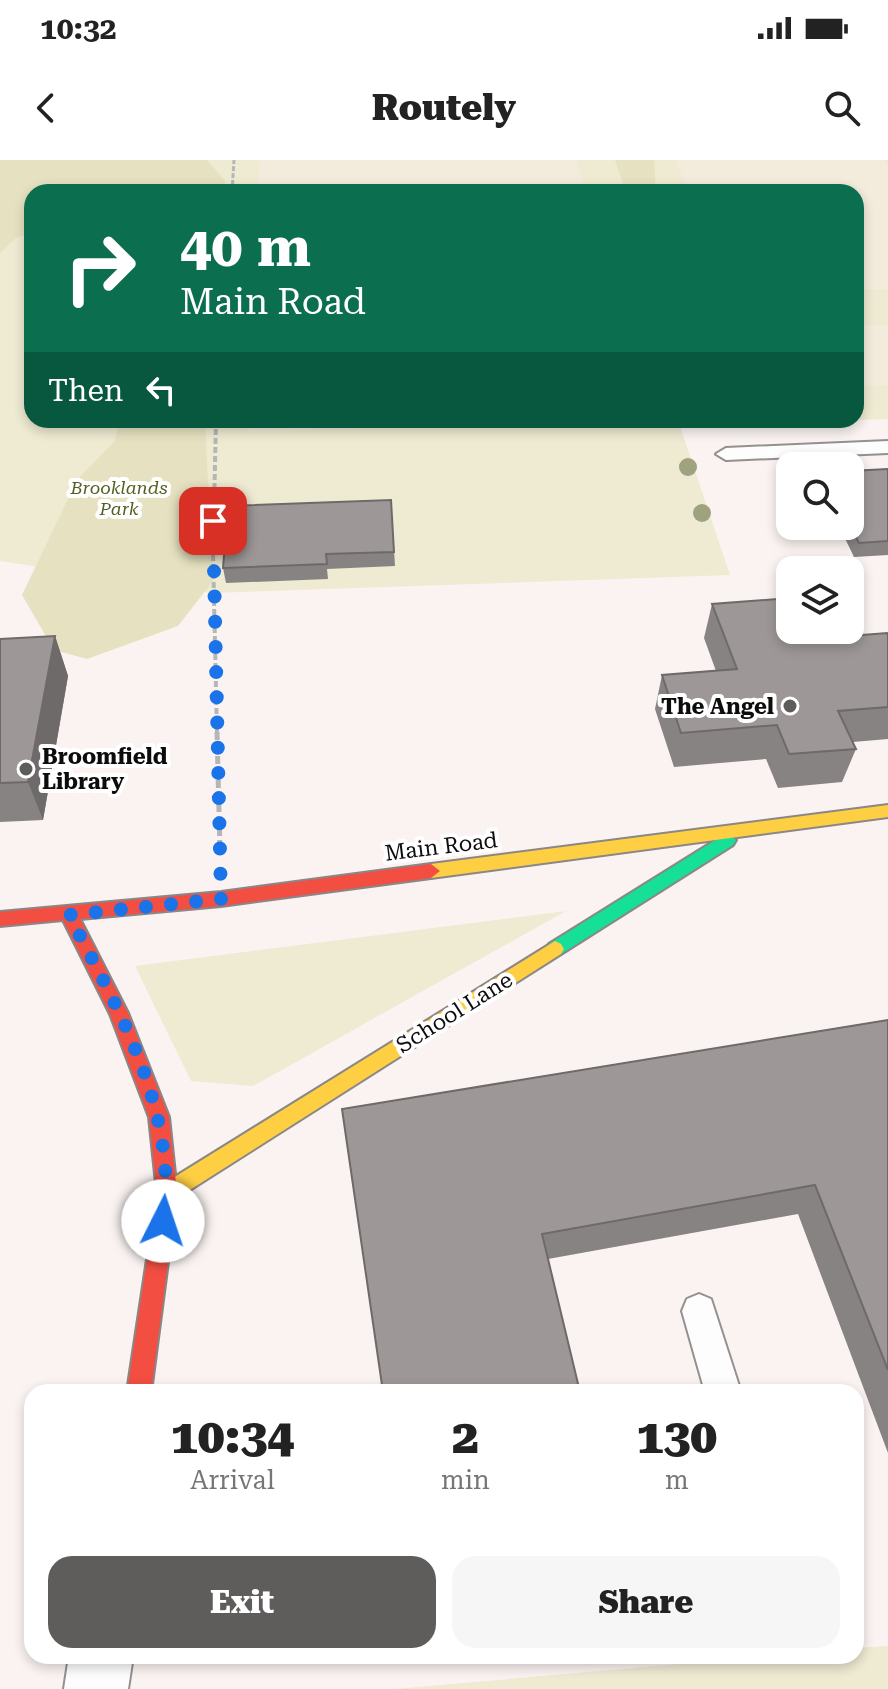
<!DOCTYPE html>
<html lang="en">
<head>
<meta charset="utf-8">
<style>
  :root { --surface:#fff; --page:#f6f6f6; --text:#222; --muted:#767676; --accent:#5f5d5c }
  body { margin:0; font-family:"Roboto Serif",serif; background:var(--page); color:var(--text); height:100vh; display:flex; flex-direction:column; font-size:30px; white-space:nowrap }
  * { box-sizing:border-box; margin:0 }
  p { font-size:26px; color:var(--muted) }
  .icon { flex:none; width:44px; height:44px; fill:none; stroke:currentColor; stroke-width:2; stroke-linecap:round; stroke-linejoin:round }
  .map { position:relative; flex:1; overflow:hidden }
  .sheet { position:absolute; left:24px; top:1224px; width:840px; height:280px; display:flex; flex-direction:column; background:var(--surface); border-radius:24px; box-shadow:0 4px 12px #0003 }
  .sheet>* { flex:none }
  .hud { position:absolute; left:24px; top:24px; width:840px; height:244px; border-radius:24px; box-shadow:0 4px 12px #0003; background:#0b6e4f; color:#fff; overflow:hidden }
  .controls { position:absolute; left:776px; top:292px; display:grid; gap:16px }
  .controls a { display:grid; place-items:center; width:88px; height:88px; border-radius:16px; background:var(--surface); box-shadow:0 4px 12px #0003; font-size:40px }
  .pin { position:absolute; display:grid; place-items:center; width:68px; height:68px; color:#fff; margin:-34px; border-radius:16px; box-shadow:0 4px 12px #0006 }
  .me { position:absolute; width:88px; margin:-44px; rotate:4deg; stroke-linejoin:round; filter:drop-shadow(0 0 6px #0008) }
  .turn { display:flex; align-items:center; gap:28px; height:168px; padding:0 24px; font-size:36px }
  .turn .icon { width:104px; height:104px; stroke-width:2.5 }
  .turn b { display:block; font-size:56px; line-height:68px }
  .then { display:flex; align-items:center; height:76px; padding:0 24px; background:#0003; gap:16px; font-size:30px }
  .eta { display:flex; justify-content:space-evenly; align-items:center; height:136px; text-align:center }
  .eta b { font-size:48px; font-weight:800; line-height:56px }
  .action { display:flex; gap:16px; margin-top:auto; padding:16px 24px }
  .action a { flex:1; height:92px; border-radius:24px; background:var(--accent); color:#fff; font-size:32px; font-weight:800; line-height:92px; text-align:center }
  .action a+a { background:var(--page); color:var(--text) }
  .status { display:flex; justify-content:space-between; align-items:center; height:56px; padding:0 40px; background:var(--surface); direction:ltr }
  .status svg { height:22px; fill:currentColor }
  header { display:flex; justify-content:space-between; align-items:center; height:104px; padding:0 24px; background:var(--surface); font-size:36px; font-weight:800 }
  .map>svg:first-child { display:block }
</style>
</head>
<body>
<div class="status"><b>10:32</b><svg viewBox="0 0 49 12"><path d="M0 12V9h3v3zM5 12V6h3v6zM10 12V3h3v9zM15 12V0h3v12zM26 1h20v11H26zM47 4h2v5h-2z"/></svg></div>
<header><svg class="icon" aria-label="back" viewBox="0 0 24 24"><path d="M15 5l-7 7 7 7"/></svg>Routely<svg class="icon" aria-label="search" viewBox="0 0 24 24"><circle cx="10" cy="10" r="6"/><path d="M15 15l6 6"/></svg></header>
<div class="map">
<svg width="888" height="1529" viewBox="0 0 888 1529">
  <rect width="100%" height="100%" fill="#faf3f1"/>
  <g fill="#efead2">
    <polygon points="0,0 888,0 888,259 856,260 856,32 32,32 32,260 846,260 680,266 730,415 211,433 0,401"/>
    <polygon points="566,751 253,926 191,921 135,806"/>
    <polygon points="888,1486 888,1529 395,1529 770,1496 856,1496 856,1488"/>
  </g>
  <g fill="#e6e2c1">
    <polygon points="0,0 207,0 225,21 224,32 32,32 32,72 16,78 0,93"/>
    <polygon points="615,0 654,0 656,32 631,32 623,24"/>
    <polygon points="119,260 205,260 213,421 178,466 87,499 54,490 22,435 77,320 115,281"/>
  </g>
  <g fill="#f3ecdc">
    <polygon points="260,0 576,0 586,32 258,32"/>
    <polygon points="676,0 884,0 888,7 888,129 856,129 856,32 688,32"/>
    <polygon points="856,165 888,165 888,225 856,226"/>
    <polygon points="249,260 545,260 248,272"/>
  </g>
  <g fill="none" stroke-linecap="round" stroke-linejoin="round">
    <defs>
      <g id="lane">
        <polygon points="888,281 888,293 726,300 716,294 726,288"/>
        <polygon points="699,1134 711,1139 741,1232 705,1232 682,1151 687,1139"/>
      </g>
      <polygon id="street" points="69,1496 133,1496 128,1529 64,1529"/>
      <polygon id="fast" points="727,673 736,680 733,685 561,794 549,794 546,789 549,784"/>
      <g id="slow">
        <polygon points="888,645 888,657 431,718 422,711 431,704"/>
        <polygon points="555,781 561,784 564,789 561,794 174,1040 167,1043 160,1040 157,1033 160,1026"/>
      </g>
      <polygon id="jam" points="431,704 440,711 431,718 221,746 80,759 128,853 169,957 177,1033 151,1232 127,1232 157,1033 149,957 110,854 63,760 0,766 0,752 221,732"/>
    </defs>
    <use href="#lane" stroke="#93908f" stroke-width="4"/>
    <use href="#street" stroke="#93908f" stroke-width="4"/>
    <use href="#fast" stroke="#8a8786" stroke-width="4"/>
    <use href="#slow" stroke="#8a8786" stroke-width="4"/>
    <use href="#jam" stroke="#8a8786" stroke-width="4"/>
    <polyline stroke="#b7b6b6" stroke-width="3" stroke-dasharray="5 2" stroke-linecap="butt" points="232,32 234,0"/>
    <polyline stroke="#b7b6b6" stroke-width="4" stroke-dasharray="6 3" stroke-linecap="butt" points="216,260 213,393 217,574"/>
    <polyline stroke="#b7b6b6" stroke-width="5" stroke-dasharray="8 4" stroke-linecap="butt" points="217,572 220,691"/>
    <use href="#lane" fill="#fefdfd" fill-rule="evenodd"/>
    <use href="#street" fill="#fefdfd" fill-rule="evenodd"/>
    <use href="#fast" fill="#16e098" fill-rule="evenodd"/>
    <use href="#slow" fill="#ffcf43" fill-rule="evenodd"/>
    <use href="#jam" fill="#f24e42" fill-rule="evenodd"/>
  </g>
  <g fill="#9ea27f">
    <circle cx="688" cy="307" r="9"/>
    <circle cx="702" cy="353" r="9"/>
  </g>
  <g fill="#878382">
    <polygon points="888,309 888,395 854,397 839,366 850,366 850,311"/>
    <polygon points="391,340 395,406 327,409 328,419 226,423 223,408"/>
    <polygon points="712,444 836,477 888,476 888,579 853,582 856,589 842,622 778,628 766,599 674,607 655,549 662,515 716,511 704,478"/>
    <polygon points="55,476 68,516 43,660 0,662 0,479"/>
    <polygon points="888,860 888,1293 798,1054 548,1099 342,949"/>
  </g>
  <polygon fill="#6e6a6a" points="55,476 68,516 43,660 28,622"/>
  <g fill="#9d9897" stroke="#6e6a6a" stroke-width="2">
    <polygon points="888,309 888,381 859,383 850,365 850,325 852,325 850,320 850,311"/>
    <polygon points="391,340 394,392 326,394 327,404 223,408 228,346"/>
    <polygon points="790,438 790,470 832,470 836,477 887,473 888,476 888,547 838,551 856,589 789,594 777,565 681,573 662,515 737,509 712,444"/>
    <polygon points="55,476 28,622 0,623 0,479"/>
    <polygon points="888,860 888,1210 815,1025 542,1074 580,1232 383,1232 342,949"/>
  </g>
  <g fill="none" stroke-linecap="round" stroke-linejoin="round">
    <path stroke="#1a73e8" stroke-width="14" stroke-dasharray="0 25.2" d="M163 1061C179 953 118 848 69 755L221 739 213 361"/>
  </g>
  <g fill="#5f5d5c" stroke="#fff" stroke-width="3">
    <circle cx="790" cy="546" r="8"/>
    <circle cx="26" cy="609" r="8"/>
  </g>
  <g text-anchor="middle" stroke-width="8" stroke-linejoin="round" paint-order="stroke">
    <g font-size="18" font-style="italic" fill="#526021" stroke="#fff">
      <text x="119" y="334">Brooklands<tspan x="119" dy="21">Park</tspan></text>
    </g>
    <g font-size="22" font-weight="bold" fill="#0c0c0c" stroke="#fff" text-anchor="end">
      <text x="774" y="554">The Angel</text>
      <text x="42" y="604" text-anchor="start">Broomfield<tspan x="42" dy="25">Library</tspan></text>
    </g>
    <g font-size="22" fill="#0c0c0c" stroke="#fff">
      <text transform="translate(441 686) rotate(-7)" y="8">Main Road</text>
      <text transform="translate(454 852) rotate(-32)" y="8">School Lane</text>
    </g>
  </g>
</svg>
<div class="controls">
<a><svg class="icon" aria-label="search" viewBox="0 0 24 24"><circle cx="10" cy="10" r="6"/><path d="M15 15l6 6"/></svg></a>
<a><svg class="icon" aria-label="layers" viewBox="0 0 24 24"><path d="M12 4l9 5-9 5-9-5zM3 14l9 5 9-5"/></svg></a>
</div>
<div class="pin" style="left:213px;top:361px;background:#d93025"><svg class="icon" aria-label="arrive" viewBox="0 0 24 24"><path d="M6 21V4h12l-3 4 3 4H6"/></svg></div>
<svg class="me" style="left:163px;top:1061px" viewBox="-20 -20 40 40"><circle r="19" fill="#fff"/><path d="M0-13L10 11 0 6-10 11z" fill="#1a73e8"/></svg>
<div class="hud">
<div class="turn"><svg class="icon" aria-label="right" viewBox="0 0 24 24"><path d="M7 20v-9h11M14 6l5 5-5 5"/></svg><div><b>40 m</b>Main Road</div></div>
<div class="then">Then<svg class="icon" aria-label="left" viewBox="0 0 24 24"><path d="M17 20v-9H6M10 6l-5 5 5 5"/></svg></div>
</div>
<section class="sheet">
<div class="eta">
<div><b>10:34</b><p>Arrival</p></div>
<div><b>2</b><p>min</p></div>
<div><b>130</b><p>m</p></div>
</div>
<div class="action"><a>Exit</a><a>Share</a></div>
</section>
</div>
</body>
</html>
